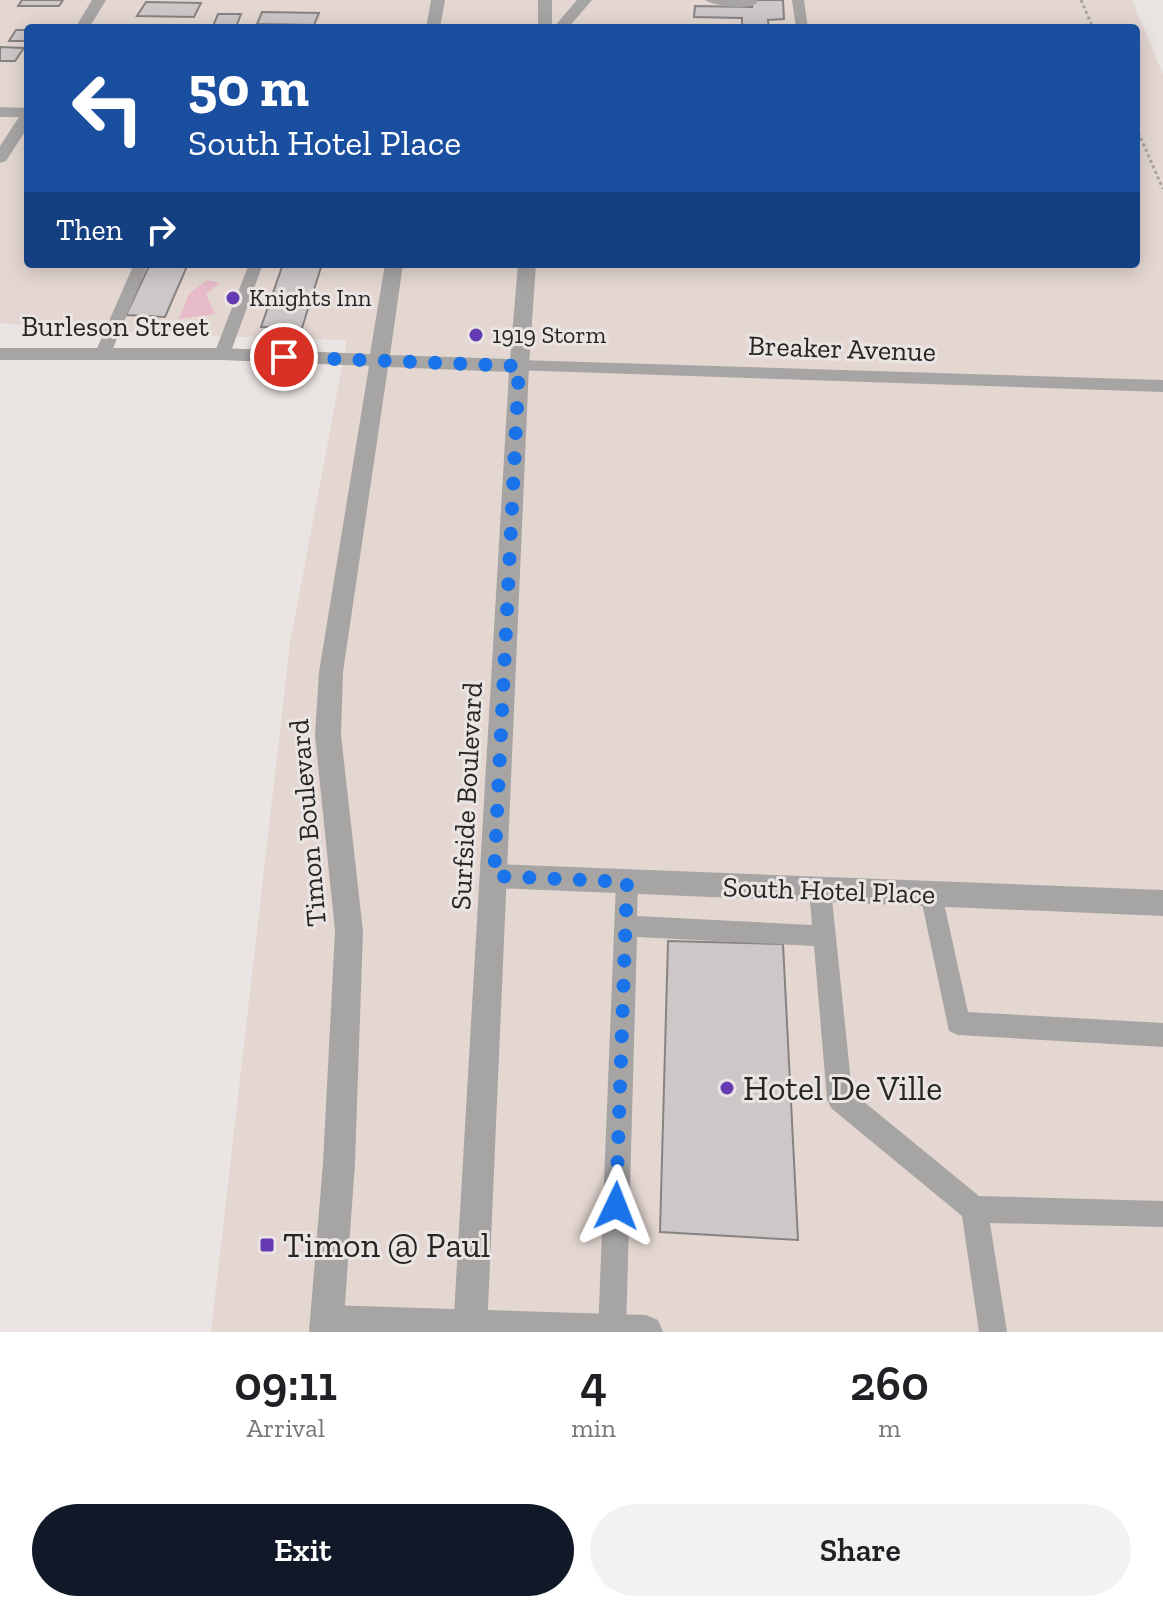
<!DOCTYPE html>
<html lang="en">
<head>
<meta charset="utf-8">
<style>
  :root { --surface:#fff; --page:#f2f2f2; --text:#202124; --muted:#757577; --accent:#111827 }
  body { margin:0; font-family:"Zilla Slab",serif; background:var(--page); color:var(--text); height:100vh; display:flex; flex-direction:column; font-size:30px; white-space:nowrap }
  * { box-sizing:border-box; margin:0 }
  p { font-size:26px; color:var(--muted) }
  .icon { flex:none; width:44px; height:44px; fill:none; stroke:currentColor; stroke-width:2; stroke-linecap:round; stroke-linejoin:round }
  .map { position:relative; height:1332px; overflow:hidden }
  .details { display:flex; flex-direction:column; background:var(--surface); flex:1 }
  .details>* { flex:none }
  .hud { position:absolute; left:24px; top:24px; width:1116px; height:244px; border-radius:8px; box-shadow:0 4px 20px #0003; background:#1a4fa0; color:#fff; overflow:hidden }
  .pin { position:absolute; display:grid; place-items:center; width:68px; height:68px; color:#fff; margin:-34px; border:4px solid #fff; border-radius:50%; box-shadow:0 2px 8px #0007 }
  .me { position:absolute; width:88px; margin:-44px; rotate:2deg; stroke-linejoin:round; filter:drop-shadow(0 0 6px #0008) }
  .turn { display:flex; align-items:center; gap:28px; height:168px; padding:0 32px; font-size:36px }
  .turn .icon { width:104px; height:104px; stroke-width:2.5 }
  .turn b { display:block; font-size:56px; line-height:68px }
  .then { display:flex; align-items:center; height:76px; padding:0 32px; background:#0003; gap:16px; font-size:30px }
  .eta { display:flex; justify-content:space-evenly; align-items:center; height:136px; text-align:center }
  .eta b { font-size:48px; font-weight:600; line-height:56px }
  .primary-button { display:flex; gap:16px; margin-top:auto; padding:16px 32px }
  .primary-button a { flex:1; height:92px; border-radius:48px; background:var(--accent); color:#fff; font-size:32px; font-weight:600; line-height:92px; text-align:center }
  .primary-button a+a { background:var(--page); color:var(--text) }
  .map>svg:first-child { display:block }
</style>
</head>
<body>
<div class="map">
<svg width="1163" height="1332" viewBox="0 0 1163 1332">
  <rect width="100%" height="100%" fill="#eae5e3"/>
  <path fill="#e4d7d2" fill-rule="evenodd" d="M0 0H1132L1163 74V1332H211L290 643 347 340 93 332 0 323ZM28 28H1136V264H28Z"/>
  <polygon fill="#e7bbc9" points="207,280 220,283 206,294 215,314 179,319 189,294"/>
  <g fill="#cdc7c7" stroke="#888383" stroke-width="2">
    <polygon points="22,0 63,0 59,6 18,6"/>
    <polygon points="752,0 783,0 784,19 768,20 769,28 742,28 742,18 694,17 695,6 752,7"/>
    <polygon points="146,2 201,3 194,17 137,16"/>
    <polygon points="262,12 319,13 314,25 257,24"/>
    <polygon points="218,14 241,14 236,27 213,26"/>
    <polygon points="16,30 28,30 28,41 9,41"/>
    <polygon points="0,47 24,48 15,61 0,61"/>
    <polygon points="150,264 188,264 165,317 126,315"/>
    <polygon points="283,264 322,264 302,328 261,327"/>
    <polygon points="668,941 783,944 798,1240 660,1232"/>
  </g>
  <g fill="none" stroke-linecap="round" stroke-linejoin="round">
    <g stroke="#a9a5a4" stroke-width="3" stroke-dasharray="3 3" stroke-linecap="butt">
      <polyline points="1081,0 1093,28"/>
      <polyline points="1136,127 1163,189"/>
    </g>
    <g fill="#a7a5a4" fill-rule="evenodd">
      <path d="M705 0H757V3C746 10 716 7 705 0Z"/>
      <polygon points="792,0 804,0 808,28 796,28"/>
      <polygon points="134,264 148,264 111,353 103,358 97,357 95,353"/>
      <polygon points="249,264 263,264 230,354 228,358 216,358 214,354"/>
      <polygon points="627,872 635,875 638,882 637,916 812,925 809,889 812,882 820,879 828,882 831,889 852,1092 979,1196 1163,1201 1163,1227 990,1223 1007,1332 979,1332 962,1216 831,1108 827,1099 814,946 637,937 626,1331 598,1332 616,882 619,875"/>
      <polygon points="931,884 939,887 942,894 968,1012 1163,1023 1163,1047 958,1035 949,1031 920,894 923,887"/>
    </g>
    <g fill="#a7a5a4" fill-rule="evenodd">
      <polygon points="92,0 106,0 89,28 75,28"/>
      <polygon points="577,0 592,0 568,28 553,28"/>
      <polygon points="0,107 28,108 28,127 6,161 0,163 0,146 19,117 0,117"/>
      <polygon points="519,360 1163,380 1163,392 512,370 509,366"/>
      <polygon points="494,864 1163,890 1163,916 494,888 484,885 480,876 484,867"/>
      <polygon points="327,1305 646,1315 658,1320 663,1332 314,1332 310,1322 315,1310"/>
    </g>
    <g fill="#a7a5a4" fill-rule="evenodd">
      <polygon points="431,0 445,0 440,28 426,28"/>
      <rect x="538" y="0" width="14" height="28"/>
      <polygon points="385,264 403,264 390,355 510,359 518,264 536,264 529,366 487,1332 453,1332 509,372 388,367 343,672 341,735 363,931 355,1163 343,1332 309,1332 323,1163 335,931 315,735 319,672 369,366 222,360 0,360 0,348 222,348 370,354"/>
    </g>
  </g>
  <g fill="none" stroke-linecap="round" stroke-linejoin="round">
    <polyline stroke="#1a73e8" stroke-width="14" stroke-dasharray="0 25.2" points="284,357 519,366 494,876 627,882 616,1206"/>
  </g>
  <g fill="#663ab2" stroke="#eae5e3" stroke-width="3">
    <circle cx="233" cy="298" r="8"/>
    <circle cx="476" cy="335" r="8"/>
    <circle cx="727" cy="1088" r="8"/>
    <rect x="259" y="1237" width="16" height="16" rx="4"/>
  </g>
  <g text-anchor="middle" stroke-width="6" stroke-linejoin="round" paint-order="stroke">
    <g font-size="24" fill="#272524" stroke="#eae5e3" text-anchor="start">
      <text x="249" y="306">Knights Inn</text>
      <text x="492" y="343">1919 Storm</text>
    </g>
    <g font-size="28" fill="#272524" stroke="#eae5e3">
      <text x="115" y="336">Burleson Street</text>
      <text transform="translate(842 348) rotate(2)" y="10">Breaker Avenue</text>
      <text transform="translate(466 796) rotate(-87)" y="10">Surfside Boulevard</text>
      <text transform="translate(307 823) rotate(-95)" y="10">Timon Boulevard</text>
      <text transform="translate(829 890) rotate(2)" y="10">South Hotel Place</text>
    </g>
    <g font-size="34" fill="#272524" stroke="#eae5e3" text-anchor="start">
      <text x="743" y="1100">Hotel De Ville</text>
      <text x="283" y="1257">Timon @ Paul</text>
    </g>
  </g>
</svg>
<div class="pin" style="left:284px;top:357px;background:#d93025"><svg class="icon" aria-label="arrive" viewBox="0 0 24 24"><path d="M6 21V4h12l-3 4 3 4H6"/></svg></div>
<svg class="me" style="left:616px;top:1206px" viewBox="-20 -20 40 40"><path d="M0-17L14 15 0 8-14 15z" fill="#1a73e8" stroke="#fff" stroke-width="4"/></svg>
<div class="hud">
<div class="turn"><svg class="icon" aria-label="left" viewBox="0 0 24 24"><path d="M17 20v-9H6M10 6l-5 5 5 5"/></svg><div><b>50 m</b>South Hotel Place</div></div>
<div class="then">Then<svg class="icon" aria-label="right" viewBox="0 0 24 24"><path d="M7 20v-9h11M14 6l5 5-5 5"/></svg></div>
</div>
</div>
<section class="details">
<div class="eta">
<div><b>09:11</b><p>Arrival</p></div>
<div><b>4</b><p>min</p></div>
<div><b>260</b><p>m</p></div>
</div>
<div class="primary-button"><a>Exit</a><a>Share</a></div>
</section>
</body>
</html>
